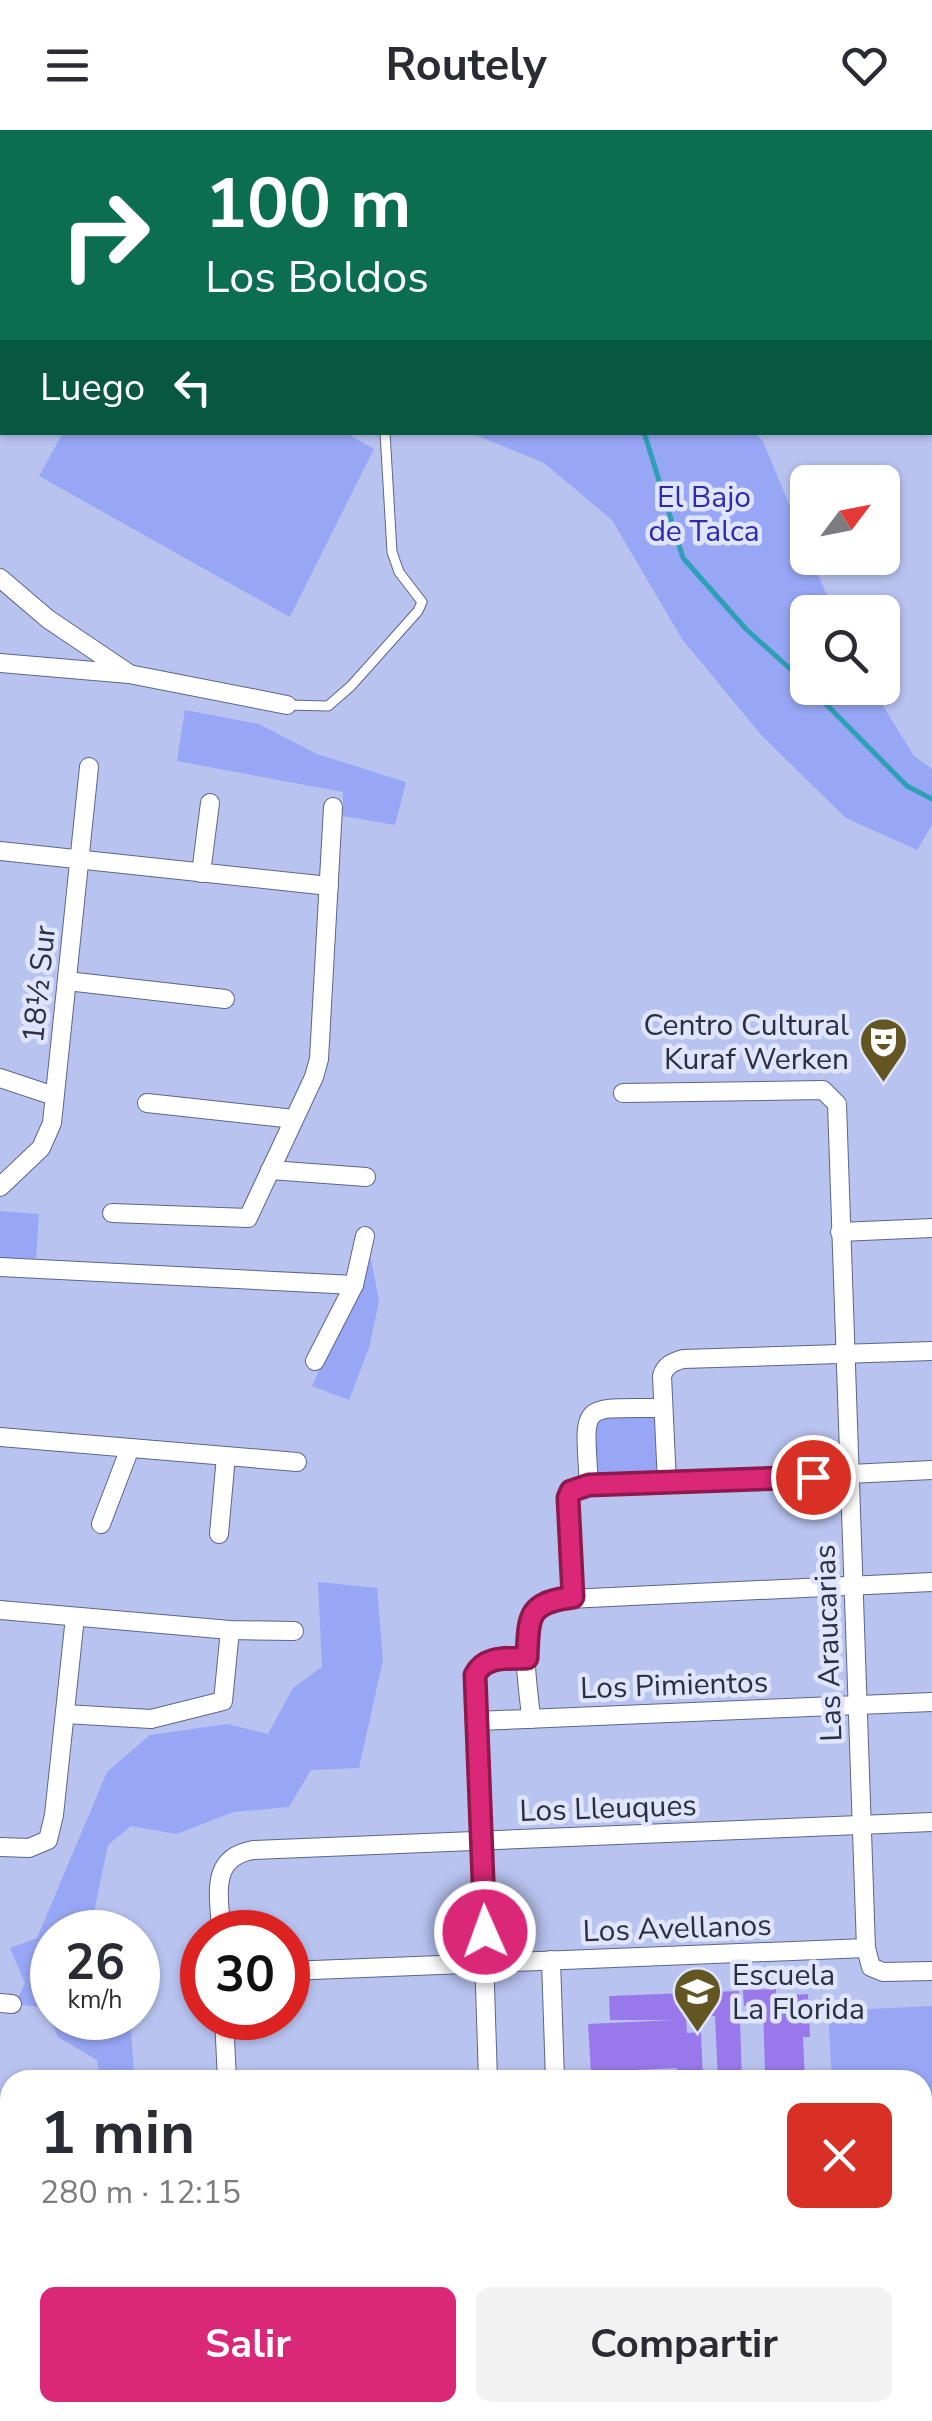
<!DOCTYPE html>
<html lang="es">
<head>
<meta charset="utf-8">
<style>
  :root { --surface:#fff; --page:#f2f2f3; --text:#2b2b33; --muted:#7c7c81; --accent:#db2777 }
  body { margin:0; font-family:"Nunito Sans",sans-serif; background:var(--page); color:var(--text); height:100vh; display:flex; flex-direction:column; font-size:38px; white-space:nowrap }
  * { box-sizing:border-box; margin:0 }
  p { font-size:32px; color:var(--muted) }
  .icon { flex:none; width:55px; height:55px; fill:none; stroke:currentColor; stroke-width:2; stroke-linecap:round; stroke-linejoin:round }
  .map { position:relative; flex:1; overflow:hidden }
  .panel { position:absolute; left:0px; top:1940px; width:932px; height:352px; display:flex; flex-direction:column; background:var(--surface); border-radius:30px 30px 0 0; box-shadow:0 2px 8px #0004 }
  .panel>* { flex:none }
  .banner { position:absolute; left:0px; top:0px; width:932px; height:305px; box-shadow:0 2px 8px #0004; background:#0b6e4f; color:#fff; overflow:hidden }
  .needle { width:65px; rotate:58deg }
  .tools { position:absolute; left:790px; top:335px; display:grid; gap:20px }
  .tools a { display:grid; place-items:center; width:110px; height:110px; border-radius:15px; background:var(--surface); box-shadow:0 2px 8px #0004; font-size:50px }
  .speed { position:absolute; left:30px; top:1780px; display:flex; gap:20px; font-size:50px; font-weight:700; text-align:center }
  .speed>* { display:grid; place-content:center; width:130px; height:130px; border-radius:50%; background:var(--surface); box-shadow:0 2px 8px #0004; line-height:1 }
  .speed small { font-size:25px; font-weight:400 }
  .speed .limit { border:15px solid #d22; background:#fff; color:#111 }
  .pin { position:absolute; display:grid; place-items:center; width:85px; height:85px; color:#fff; margin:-42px; border:5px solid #fff; border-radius:50%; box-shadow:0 2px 10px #0007 }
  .me { position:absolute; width:110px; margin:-55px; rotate:358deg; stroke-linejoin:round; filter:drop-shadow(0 0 8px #0008) }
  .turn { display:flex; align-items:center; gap:35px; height:210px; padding:0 40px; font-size:45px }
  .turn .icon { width:130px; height:130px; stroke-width:2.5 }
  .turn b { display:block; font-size:70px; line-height:85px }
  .then { display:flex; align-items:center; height:95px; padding:0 40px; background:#0003; gap:20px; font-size:38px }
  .round { display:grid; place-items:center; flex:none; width:105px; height:105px; border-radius:15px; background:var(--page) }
  .overview { display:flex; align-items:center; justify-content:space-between; height:170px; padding:0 40px }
  h1 { font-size:60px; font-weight:700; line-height:75px }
  .action { display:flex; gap:20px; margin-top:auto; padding:20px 40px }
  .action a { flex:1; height:115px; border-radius:15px; background:var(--accent); color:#fff; font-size:40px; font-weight:700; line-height:115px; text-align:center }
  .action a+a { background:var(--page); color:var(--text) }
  header { display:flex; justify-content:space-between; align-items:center; height:130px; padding:0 40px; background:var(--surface); font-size:45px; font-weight:700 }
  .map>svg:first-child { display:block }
</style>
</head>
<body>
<header><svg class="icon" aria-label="menu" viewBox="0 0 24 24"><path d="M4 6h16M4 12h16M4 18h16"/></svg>Routely<svg class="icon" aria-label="heart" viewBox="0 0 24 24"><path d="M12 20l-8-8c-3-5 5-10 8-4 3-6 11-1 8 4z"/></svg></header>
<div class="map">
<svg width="932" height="2291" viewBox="0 0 932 2291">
  <rect width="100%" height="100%" fill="#b8c3f0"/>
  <g fill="#98a7f5">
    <polygon points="0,0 568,0 569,2 2,2 2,230"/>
    <polygon points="63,303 346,303 374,319 290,487 39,346"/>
    <polygon points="471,303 755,303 763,311 807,418 808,428 811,428 834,482 808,482 808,558 872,558 914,626 932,639 932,695 917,720 846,688 762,606 682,509 612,390 544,333"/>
    <polygon points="185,580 259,594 317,624 406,652 395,695 343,686 343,662 177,631"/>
    <polygon points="0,1081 39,1084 36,1128 0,1129"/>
    <polygon points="371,1129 379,1171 369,1218 349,1270 312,1256"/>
    <polygon points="662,1278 667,1353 589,1355 592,1282"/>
    <polygon points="318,1452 377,1458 383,1530 359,1638 311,1640 289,1677 234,1682 176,1704 131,1696 108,1715 93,1787 98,1802 52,1802 52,1888 127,1888 131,1901 134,1942 128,1950 100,1950 97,1930 58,1907 45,1878 15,1874 25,1853 10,1818 37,1808 107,1642 150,1605 227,1594 268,1604 293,1558 322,1537"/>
    <polygon points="932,1876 932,2046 923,2046 922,1950 832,1950 828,1881"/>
  </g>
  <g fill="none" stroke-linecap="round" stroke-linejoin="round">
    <g stroke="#2f9fb5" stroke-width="5">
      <polyline points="207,0 212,2"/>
      <polyline points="644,302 683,428 746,499 808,555"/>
      <polyline points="810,558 907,656 932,669"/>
    </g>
  </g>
  <g fill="#9978ec">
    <polygon points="776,1859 776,1866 808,1864 810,1907 803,1907 805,1950 784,1950 784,1942 765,1942 763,1875 744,1876 743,1860"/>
    <polygon points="739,1861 742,1950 718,1950 715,1886 686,1887 687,1903 701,1902 703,1950 588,1950 588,1946 677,1942 677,1938 591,1942 588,1894 674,1890 610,1890 609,1866"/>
  </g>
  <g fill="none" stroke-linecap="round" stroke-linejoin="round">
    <defs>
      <polyline id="lane" points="287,575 328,576 351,556 418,481 422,472 399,442 392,422 385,302"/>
      <g id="street">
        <polyline points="0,448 48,489 128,543"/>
        <polyline points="0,533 129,544 287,575"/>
        <polyline points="0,721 329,756"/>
        <polyline points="201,743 210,673"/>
        <polyline points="67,851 225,869"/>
        <polyline points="0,948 54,966"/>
        <polyline points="623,963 823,960 837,974 866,1818 871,1837 883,1842 932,1841"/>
        <polyline points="147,973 294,989"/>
        <polyline points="270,1040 366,1047"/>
        <polyline points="0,1057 41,1018 52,993 89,637"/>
        <polyline points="112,1083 248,1088 314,947 319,929 333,677"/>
        <polyline points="840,1102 932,1098"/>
        <polyline points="0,1137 354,1155"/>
        <polyline points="315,1231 354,1155 365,1106"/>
        <polyline points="0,1307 297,1332"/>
        <path d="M667 1353 662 1246C665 1235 673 1232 683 1229L932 1221"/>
        <path d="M589 1355C584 1271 578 1278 662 1278"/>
        <polyline points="101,1394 130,1318"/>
        <polyline points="219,1404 226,1326"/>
        <polyline points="573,1467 568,1368 579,1357 932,1340"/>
        <polyline points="0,1480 230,1500 294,1501"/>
        <polyline points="65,1584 151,1589 223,1571 230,1500"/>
        <path d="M531 1589C529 1554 513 1492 547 1470L932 1452"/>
        <polyline points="477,1591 932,1572"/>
        <polyline points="0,1717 29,1718 48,1710 54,1685 75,1487"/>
        <path d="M221 1802C220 1767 208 1728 253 1720L932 1692"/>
        <polyline points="551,1830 555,1950"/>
        <polyline points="288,1841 866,1818"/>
        <polyline points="0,1873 12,1874"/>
        <polyline points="224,1888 227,1950"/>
        <path d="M488 1950 475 1545C485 1525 508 1529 527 1528"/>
        <polyline points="922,2066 932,2066"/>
        <polyline points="922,2191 932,2191"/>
        <polyline points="145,2282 145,2291"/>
        <polyline points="567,2282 568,2291"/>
      </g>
    </defs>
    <use href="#lane" stroke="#5c658d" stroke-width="11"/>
    <use href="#street" stroke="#5c658d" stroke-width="20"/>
    <use href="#lane" stroke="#fff" stroke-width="9"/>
    <use href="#street" stroke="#fff" stroke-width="18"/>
  </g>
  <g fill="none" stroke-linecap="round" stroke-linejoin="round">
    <defs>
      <path id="route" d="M485 1802 475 1545C485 1525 508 1529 527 1528 529 1485 527 1473 573 1467L568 1368 571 1361 589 1355 813 1347"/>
    </defs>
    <use href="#route" stroke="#8e194d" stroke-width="25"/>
    <use href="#route" stroke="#db2777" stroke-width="18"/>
  </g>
  <defs>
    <symbol id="theatre-pin" viewBox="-11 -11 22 30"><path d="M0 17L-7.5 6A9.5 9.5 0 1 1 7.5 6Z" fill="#645623" stroke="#dfe5fc"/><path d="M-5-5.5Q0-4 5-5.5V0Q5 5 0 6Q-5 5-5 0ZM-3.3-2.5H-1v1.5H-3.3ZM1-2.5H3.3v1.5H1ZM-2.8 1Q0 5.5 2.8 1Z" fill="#fff"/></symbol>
    <symbol id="school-pin" viewBox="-11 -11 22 30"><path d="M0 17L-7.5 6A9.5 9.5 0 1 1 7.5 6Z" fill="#645623" stroke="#dfe5fc"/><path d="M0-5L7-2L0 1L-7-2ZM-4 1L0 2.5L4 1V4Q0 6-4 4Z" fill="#fff"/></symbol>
  </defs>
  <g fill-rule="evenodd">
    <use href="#theatre-pin" x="856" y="884" width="55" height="75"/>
    <use href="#school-pin" x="670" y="1834" width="55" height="75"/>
  </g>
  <g text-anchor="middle" stroke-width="9" stroke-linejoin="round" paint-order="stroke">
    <g font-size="30" fill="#312aae" stroke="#dfe5fc">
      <text x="704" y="377">El Bajo<tspan x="704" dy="34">de Talca</tspan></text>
    </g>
    <g font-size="30" fill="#2b2f41" stroke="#dfe5fc">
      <text transform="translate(39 854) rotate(-84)" y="10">18½ Sur</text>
      <text transform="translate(828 1513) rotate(-92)" y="10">Las Araucarias</text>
      <text transform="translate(674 1555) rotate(-2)" y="10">Los Pimientos</text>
      <text transform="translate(608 1678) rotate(-2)" y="10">Los Lleuques</text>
      <text transform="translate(677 1798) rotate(-2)" y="10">Los Avellanos</text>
    </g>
    <g font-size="30" fill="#2b2f41" stroke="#dfe5fc" text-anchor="end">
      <text x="849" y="905">Centro Cultural<tspan x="849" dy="34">Kuraf Werken</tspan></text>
      <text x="732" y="1855" text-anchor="start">Escuela<tspan x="732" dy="34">La Florida</tspan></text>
    </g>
  </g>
</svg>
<div class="tools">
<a><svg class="needle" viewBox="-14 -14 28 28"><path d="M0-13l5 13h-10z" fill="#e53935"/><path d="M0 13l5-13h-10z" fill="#7c7c81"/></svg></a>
<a><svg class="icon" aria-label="search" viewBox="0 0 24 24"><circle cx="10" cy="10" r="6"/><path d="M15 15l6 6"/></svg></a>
</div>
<div class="speed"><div>26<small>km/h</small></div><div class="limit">30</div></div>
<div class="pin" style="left:813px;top:1347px;background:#d93025"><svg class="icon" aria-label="arrive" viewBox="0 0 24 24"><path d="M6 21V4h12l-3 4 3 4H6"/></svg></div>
<svg class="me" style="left:485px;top:1802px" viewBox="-20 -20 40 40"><circle r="17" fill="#db2777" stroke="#fff" stroke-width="3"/><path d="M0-11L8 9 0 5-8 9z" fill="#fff"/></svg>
<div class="banner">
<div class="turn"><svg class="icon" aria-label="right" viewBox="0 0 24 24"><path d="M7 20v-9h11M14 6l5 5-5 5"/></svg><div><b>100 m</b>Los Boldos</div></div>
<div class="then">Luego<svg class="icon" aria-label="left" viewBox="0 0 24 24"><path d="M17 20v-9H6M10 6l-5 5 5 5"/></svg></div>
</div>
<section class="panel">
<div class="overview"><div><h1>1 min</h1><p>280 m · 12:15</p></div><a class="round" style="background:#d93025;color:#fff"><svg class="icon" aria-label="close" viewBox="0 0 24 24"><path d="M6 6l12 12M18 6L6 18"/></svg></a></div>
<div class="action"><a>Salir</a><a>Compartir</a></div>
</section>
</div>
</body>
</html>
